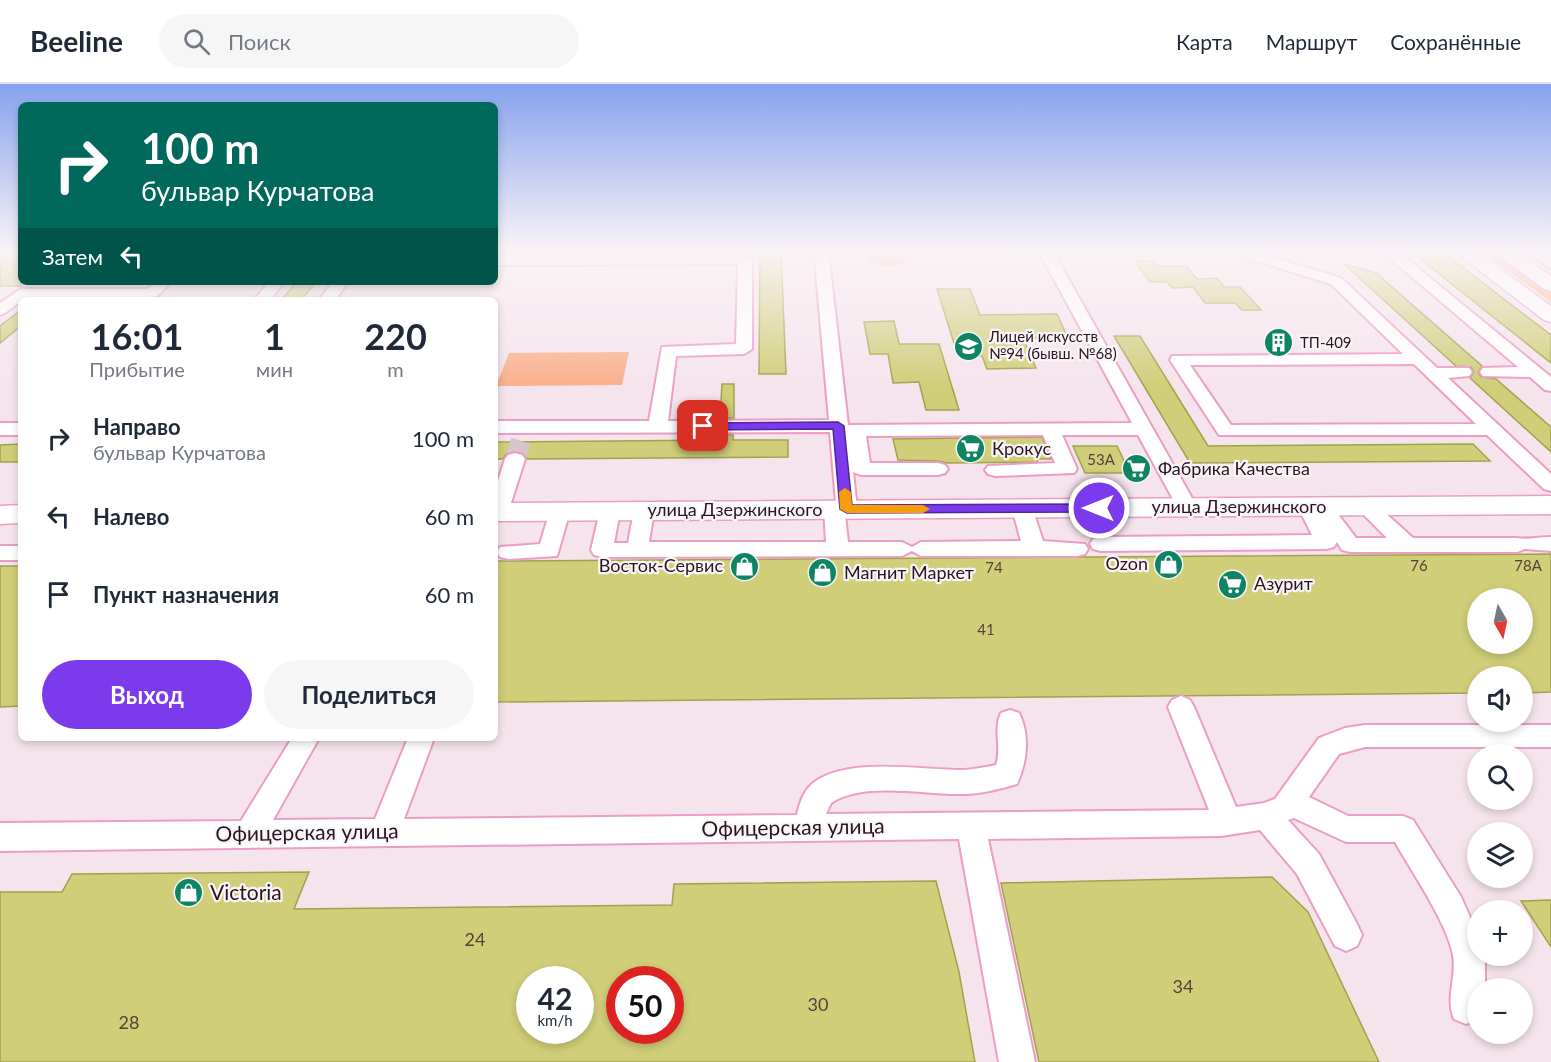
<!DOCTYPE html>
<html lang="ru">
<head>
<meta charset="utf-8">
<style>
  :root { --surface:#fff; --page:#f6f6f7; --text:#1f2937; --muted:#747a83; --line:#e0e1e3; --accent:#7c3aed }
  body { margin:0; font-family:Lato,sans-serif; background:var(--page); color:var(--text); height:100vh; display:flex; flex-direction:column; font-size:22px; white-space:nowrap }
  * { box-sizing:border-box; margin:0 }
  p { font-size:20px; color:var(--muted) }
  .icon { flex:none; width:33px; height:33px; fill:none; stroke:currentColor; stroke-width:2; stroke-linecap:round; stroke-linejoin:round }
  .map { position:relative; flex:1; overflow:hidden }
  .drawer { position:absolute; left:18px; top:213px; width:480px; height:444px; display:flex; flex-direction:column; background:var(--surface); border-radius:9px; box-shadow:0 3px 9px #0003 }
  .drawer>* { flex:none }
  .hud { position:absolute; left:18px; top:18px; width:480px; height:183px; border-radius:9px; box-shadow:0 3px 9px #0003; background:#00695c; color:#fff; overflow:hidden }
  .needle { width:39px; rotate:171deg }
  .tools { position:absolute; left:1467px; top:504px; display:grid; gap:12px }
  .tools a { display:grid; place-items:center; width:66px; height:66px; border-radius:50%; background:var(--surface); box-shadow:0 3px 9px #0003; font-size:30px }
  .speed { position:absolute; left:516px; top:882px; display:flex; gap:12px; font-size:30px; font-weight:700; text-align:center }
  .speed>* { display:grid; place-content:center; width:78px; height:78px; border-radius:50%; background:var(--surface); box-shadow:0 3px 9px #0003; line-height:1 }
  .speed small { font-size:15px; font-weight:400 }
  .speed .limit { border:9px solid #d22; background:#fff; color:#111 }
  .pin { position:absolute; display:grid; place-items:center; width:51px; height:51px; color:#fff; margin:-26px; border-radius:12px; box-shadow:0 3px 9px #0006 }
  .me { position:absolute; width:66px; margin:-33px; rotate:270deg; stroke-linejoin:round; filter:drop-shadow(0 0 4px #0008) }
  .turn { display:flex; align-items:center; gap:21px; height:126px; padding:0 24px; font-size:27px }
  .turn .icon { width:78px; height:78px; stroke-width:2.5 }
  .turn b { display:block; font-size:42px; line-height:51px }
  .then { display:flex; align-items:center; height:57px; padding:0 24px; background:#0003; gap:12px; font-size:22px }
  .eta { display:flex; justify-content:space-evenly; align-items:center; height:102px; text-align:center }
  .eta b { font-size:36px; font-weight:700; line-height:42px }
  .primary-button { display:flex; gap:12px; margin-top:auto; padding:12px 24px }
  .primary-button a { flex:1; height:69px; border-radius:36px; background:var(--accent); color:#fff; font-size:24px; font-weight:700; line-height:69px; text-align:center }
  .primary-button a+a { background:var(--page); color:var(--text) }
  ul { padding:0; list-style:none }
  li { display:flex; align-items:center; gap:18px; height:78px; padding:0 24px }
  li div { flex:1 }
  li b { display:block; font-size:22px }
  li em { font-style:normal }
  header { display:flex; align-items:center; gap:36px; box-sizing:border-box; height:84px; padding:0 30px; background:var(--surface); border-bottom:2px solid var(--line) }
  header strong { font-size:28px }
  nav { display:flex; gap:33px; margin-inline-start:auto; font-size:21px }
  .search { width:420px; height:54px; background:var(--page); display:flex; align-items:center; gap:15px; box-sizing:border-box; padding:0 21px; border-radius:33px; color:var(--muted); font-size:22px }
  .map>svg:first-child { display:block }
</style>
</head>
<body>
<header>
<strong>Beeline</strong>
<div class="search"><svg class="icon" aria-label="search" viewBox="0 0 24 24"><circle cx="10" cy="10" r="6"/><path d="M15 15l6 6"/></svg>Поиск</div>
<nav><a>Карта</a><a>Маршрут</a><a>Сохранённые</a></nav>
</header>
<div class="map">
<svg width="1551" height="978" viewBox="0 0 1551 978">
  <rect width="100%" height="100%" fill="#f5e4ec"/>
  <g fill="#f9af8b">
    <path d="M865 166H910L912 177C901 184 878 183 868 177Z"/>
    <polygon points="1479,166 1490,166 1551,209 1551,218"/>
    <polygon points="629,268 622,301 496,302 509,269"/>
  </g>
  <g fill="#d0ce79" stroke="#a4a14d" stroke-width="1.5" fill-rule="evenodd">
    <rect x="0" y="166" width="21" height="36"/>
    <polygon points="760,166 781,166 786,290 759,290"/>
    <polygon points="1409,166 1440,166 1551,251 1551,279"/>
    <polygon points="1135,177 1154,177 1158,182 1186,182 1197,195 1217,194 1224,203 1240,203 1261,226 1242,226 1235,219 1205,219 1193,203 1172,204 1167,198 1150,198"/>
    <polygon points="1344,180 1376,189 1482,282 1478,288 1481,293 1496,295 1551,343 1551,368 1470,294 1474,288 1471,283 1456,282"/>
    <polygon points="297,198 316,198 301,216 281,216"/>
    <polygon points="937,205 970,205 980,231 1057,230 1068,254 1023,254 1036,284 987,285 982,272 958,272"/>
    <polygon points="21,226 21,242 0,259 0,242"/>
    <polygon points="894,237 899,260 939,260 959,326 926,326 919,298 893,299 888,270 870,270 864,238"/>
    <polygon points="1114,252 1140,252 1208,362 1473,360 1490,377 1190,379"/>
    <polygon points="722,300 734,300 734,334 720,334"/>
    <polygon points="720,351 733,351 733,356 788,356 788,373 527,375 523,369 514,367 507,369 503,375 495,375 495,358 719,356"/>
    <polygon points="1042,353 1051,375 1036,375 1038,378 947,379 938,377 898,376 893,355"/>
    <polygon points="21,360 21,378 0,378 0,361"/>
    <polygon points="1073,362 1117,362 1130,389 1085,389"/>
    <path d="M1551 470V608L1522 609V592H1478V609L495 618V477ZM1478 514H1522V560H1478Z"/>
    <polygon points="0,482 21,482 21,622 0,623"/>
    <path d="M309 788 294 825 672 821 674 800 936 797 959 888 975 978H0V808H62L72 790ZM530 896H580V946H530ZM620 896H670V946H620Z"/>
    <polygon points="1272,793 1308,828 1379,978 1039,978 1001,799"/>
    <polygon points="1551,816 1551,863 1521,817"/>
  </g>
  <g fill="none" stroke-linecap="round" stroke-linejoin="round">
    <polyline stroke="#d7c4ce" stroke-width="20" stroke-dasharray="20 10" stroke-linecap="butt" points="515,375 521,357"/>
    <defs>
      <g id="minor">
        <polygon points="814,166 828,166 848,341 1132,339 1038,166 1052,166 1197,423 1194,428 1187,430 1180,428 1138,351 1062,351 1077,385 1074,389 995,392 988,390 985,386 988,382 1055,379 1043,351 866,352 870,379 938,379 945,381 948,385 945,389 938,391 861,391 853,388 857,425 854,430 845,431 848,458 902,458 912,463 921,458 1021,457 1012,424 1015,419 1022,417 1029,419 1032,424 1043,457 1085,460 1088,465 1085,470 1077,472 921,472 912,467 902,472 602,473 594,471 591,466 600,427 603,422 610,420 617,422 620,427 614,459 628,459 634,427 637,422 644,420 651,422 654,427 649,458 826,458 824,425 827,420 836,419 830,348 495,349 495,337 649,337 662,263 736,260 738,180 495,181 495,173 750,173 752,176 752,265 744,270 676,272 668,337 829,336"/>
        <path d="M1228 166H1250L1341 194 1437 284H1469L1472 288 1469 292 1448 294 1551 390V407L1544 405 1487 351H1219L1170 276 1172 272 1403 270 1331 200 1230 169ZM1414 280 1476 340 1231 341 1190 281Z"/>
        <polygon points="1380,166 1396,166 1551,293 1551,307 1545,306 1530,293 1483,292 1480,288 1483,284 1518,283"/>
        <polygon points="1523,166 1540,166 1551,174 1551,184"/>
        <polygon points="155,198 171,198 157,212 152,213 25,214 5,229 0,231 0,219 21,205 148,205"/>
        <polygon points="269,198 284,198 270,216 254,216"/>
        <polygon points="333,198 348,198 335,216 319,216"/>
        <rect x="0" y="339" width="21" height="12"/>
        <polygon points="515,369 522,371 525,375 508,428 505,433 495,434 495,406 505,375 508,371"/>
        <path d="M1321 415 1328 417 1356 454H1387L1355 422 1358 417 1365 415 1372 417 1413 454H1517C1527 456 1540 453 1551 453V467L1525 465 1517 468H1350L1342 466 1337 458 1334 463 1326 465 1101 467 1093 465 1090 460 1093 455 1101 453 1312 451 1298 423 1301 418Z"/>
        <polygon points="560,420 567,422 570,427 557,472 508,475 500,473 497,468 500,463 540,460 550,427 553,422"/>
        <rect x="0" y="462" width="21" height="14"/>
        <path d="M1181 612 1190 616 1194 623 1236 723 1264 719 1275 715 1319 654 1345 644 1365 641H1551V663H1365L1339 670 1309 713 1348 732H1403L1413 736 1461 813 1478 851V872H1485V904H1478V935L1466 940 1454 935C1445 914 1457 893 1453 871 1447 839 1412 788 1395 758H1346L1294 734 1288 736 1319 770 1357 840 1362 851 1357 862 1346 867 1335 862 1297 790 1260 746 1221 752 988 755 1035 978H999L959 755 0 767V739L241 737 292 654H319L273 736 375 735 408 654H434L404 735 797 731C799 721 803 708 811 701 844 672 919 686 960 686 972 686 984 683 996 681 1002 664 993 645 1001 629L1010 626 1019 629C1030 651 1027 678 1017 700 1000 705 980 710 963 710 924 711 864 697 831 719L826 730 1209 726 1168 623 1172 616Z"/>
      </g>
      <g id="major">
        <polygon points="1453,166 1474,166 1551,222 1551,238 1544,236"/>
        <polygon points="1492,166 1514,166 1551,192 1551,207 1544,205"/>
        <polygon points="1551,412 1551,430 495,437 495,419"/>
        <polygon points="21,421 21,439 0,440 0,422"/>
      </g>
    </defs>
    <use href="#minor" stroke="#ec9dc6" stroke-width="4"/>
    <use href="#major" stroke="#ec9dc6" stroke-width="3"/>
    <use href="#minor" fill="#fff" fill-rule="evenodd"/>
    <use href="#major" fill="#fff" fill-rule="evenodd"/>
  </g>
  <linearGradient id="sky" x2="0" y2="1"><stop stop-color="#86a2ee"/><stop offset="0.55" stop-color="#faf3f6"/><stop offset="1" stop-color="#faf3f6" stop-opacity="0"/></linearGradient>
  <rect width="1551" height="303" fill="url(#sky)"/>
  <polygon fill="#7c3aed" stroke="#51269a" stroke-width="1.5" points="838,338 844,342 852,421 1099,420 1105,424 1099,428 847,429 840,425 833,345 703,346 697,342 703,339"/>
  <polygon fill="#f59e0b" points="845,404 851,408 852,421 923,421 930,425 923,429 847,429 840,425 839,408"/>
  <defs>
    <symbol id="building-disc" viewBox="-11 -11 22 22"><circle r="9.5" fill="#0f8463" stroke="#f7f7f7"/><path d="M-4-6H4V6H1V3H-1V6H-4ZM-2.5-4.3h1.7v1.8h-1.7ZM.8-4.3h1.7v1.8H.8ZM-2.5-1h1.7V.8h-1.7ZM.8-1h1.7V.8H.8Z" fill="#fff"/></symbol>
    <symbol id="school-disc" viewBox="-11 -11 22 22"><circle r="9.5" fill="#0f8463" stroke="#f7f7f7"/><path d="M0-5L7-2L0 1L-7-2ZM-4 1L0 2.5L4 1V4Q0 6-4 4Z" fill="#fff"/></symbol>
    <symbol id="supermarket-disc" viewBox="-11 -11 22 22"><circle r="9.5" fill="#0f8463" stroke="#f7f7f7"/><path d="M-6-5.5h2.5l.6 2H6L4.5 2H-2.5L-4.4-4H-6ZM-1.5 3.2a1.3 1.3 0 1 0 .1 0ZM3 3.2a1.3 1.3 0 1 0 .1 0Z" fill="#fff"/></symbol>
    <symbol id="shop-disc" viewBox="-11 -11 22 22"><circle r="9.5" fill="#0f8463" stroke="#f7f7f7"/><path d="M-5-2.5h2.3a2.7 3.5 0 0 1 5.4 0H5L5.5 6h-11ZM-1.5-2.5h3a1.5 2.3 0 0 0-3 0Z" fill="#fff"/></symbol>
  </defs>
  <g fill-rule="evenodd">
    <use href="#building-disc" x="1262" y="242" width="33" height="33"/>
    <use href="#school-disc" x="952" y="246" width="33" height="33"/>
    <use href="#supermarket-disc" x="954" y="348" width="33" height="33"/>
    <use href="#supermarket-disc" x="1120" y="368" width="33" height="33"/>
    <use href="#shop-disc" x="1152" y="464" width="33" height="33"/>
    <use href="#shop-disc" x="728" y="466" width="33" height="33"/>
    <use href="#shop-disc" x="806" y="472" width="33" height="33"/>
    <use href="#supermarket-disc" x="1216" y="484" width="33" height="33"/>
    <use href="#shop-disc" x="172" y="792" width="33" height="33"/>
  </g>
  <g text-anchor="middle" stroke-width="4.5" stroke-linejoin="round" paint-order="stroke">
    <g font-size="15" fill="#2f1222" stroke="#f7f7f7" text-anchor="start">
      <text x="989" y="258">Лицей искусств<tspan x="989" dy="17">№94 (бывш. №68)</tspan></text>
      <text x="1300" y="264">ТП-409</text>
    </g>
    <g font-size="15" fill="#574138">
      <text x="1101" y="381">53А</text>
      <text x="1419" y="487">76</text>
      <text x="1528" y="487">78А</text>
      <text x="994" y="489">74</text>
      <text x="986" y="551">41</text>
    </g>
    <g font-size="18" fill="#2f1222" stroke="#f7f7f7" text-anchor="start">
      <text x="992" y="371">Крокус</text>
      <text x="1158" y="391">Фабрика Качества</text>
      <text x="1148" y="486" text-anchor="end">Ozon</text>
      <text x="723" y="488" text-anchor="end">Восток-Сервис</text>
      <text x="844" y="495">Магнит Маркет</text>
      <text x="1254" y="506">Азурит</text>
    </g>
    <g font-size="18" fill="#2f1222" stroke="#f7f7f7">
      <text x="1239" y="429">улица Дзержинского</text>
      <text x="735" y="432">улица Дзержинского</text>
    </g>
    <g font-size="18" fill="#574138">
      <text x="475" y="862">24</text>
      <text x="1183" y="909">34</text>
      <text x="818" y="927">30</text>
      <text x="129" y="945">28</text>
    </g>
    <g font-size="21" fill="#2f1222" stroke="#f7f7f7">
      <text transform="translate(793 744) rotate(-1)" y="7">Офицерская улица</text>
      <text transform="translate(307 749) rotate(-1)" y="7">Офицерская улица</text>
    </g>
    <g font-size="21" fill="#2f1222" stroke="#f7f7f7" text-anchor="start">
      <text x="210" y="816">Victoria</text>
    </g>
  </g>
</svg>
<div class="tools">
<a><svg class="needle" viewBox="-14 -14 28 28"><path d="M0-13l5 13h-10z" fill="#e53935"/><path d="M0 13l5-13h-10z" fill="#747a83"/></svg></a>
<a><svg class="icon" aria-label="sound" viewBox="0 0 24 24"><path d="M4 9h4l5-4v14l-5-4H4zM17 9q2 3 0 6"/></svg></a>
<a><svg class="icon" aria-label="search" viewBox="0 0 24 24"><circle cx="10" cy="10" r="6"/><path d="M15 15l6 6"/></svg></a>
<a><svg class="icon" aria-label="layers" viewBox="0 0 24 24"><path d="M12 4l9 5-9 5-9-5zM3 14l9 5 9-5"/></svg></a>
<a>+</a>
<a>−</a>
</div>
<div class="speed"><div>42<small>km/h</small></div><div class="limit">50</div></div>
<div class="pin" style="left:703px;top:342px;background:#d93025"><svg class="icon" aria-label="arrive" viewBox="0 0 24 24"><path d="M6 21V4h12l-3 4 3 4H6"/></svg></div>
<svg class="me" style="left:1099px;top:424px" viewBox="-20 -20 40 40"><circle r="17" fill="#7c3aed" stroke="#fff" stroke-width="3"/><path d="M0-11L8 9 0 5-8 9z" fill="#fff"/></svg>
<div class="hud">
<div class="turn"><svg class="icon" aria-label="right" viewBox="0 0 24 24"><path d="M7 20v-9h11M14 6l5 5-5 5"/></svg><div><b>100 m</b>бульвар Курчатова</div></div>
<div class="then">Затем<svg class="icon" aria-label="left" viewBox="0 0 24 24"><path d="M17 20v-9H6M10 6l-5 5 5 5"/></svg></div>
</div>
<section class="drawer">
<div class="eta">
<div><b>16:01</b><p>Прибытие</p></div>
<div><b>1</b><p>мин</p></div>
<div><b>220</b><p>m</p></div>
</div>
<ul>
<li><svg class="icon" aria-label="right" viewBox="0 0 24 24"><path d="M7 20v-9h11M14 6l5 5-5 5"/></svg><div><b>Направо</b><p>бульвар Курчатова</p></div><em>100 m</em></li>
<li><svg class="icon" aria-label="left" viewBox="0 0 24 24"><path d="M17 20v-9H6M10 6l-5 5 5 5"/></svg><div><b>Налево</b></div><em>60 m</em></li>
<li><svg class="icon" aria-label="arrive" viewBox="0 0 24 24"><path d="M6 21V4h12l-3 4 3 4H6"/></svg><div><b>Пункт назначения</b></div><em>60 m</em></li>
</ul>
<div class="primary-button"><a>Выход</a><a>Поделиться</a></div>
</section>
</div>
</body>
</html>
